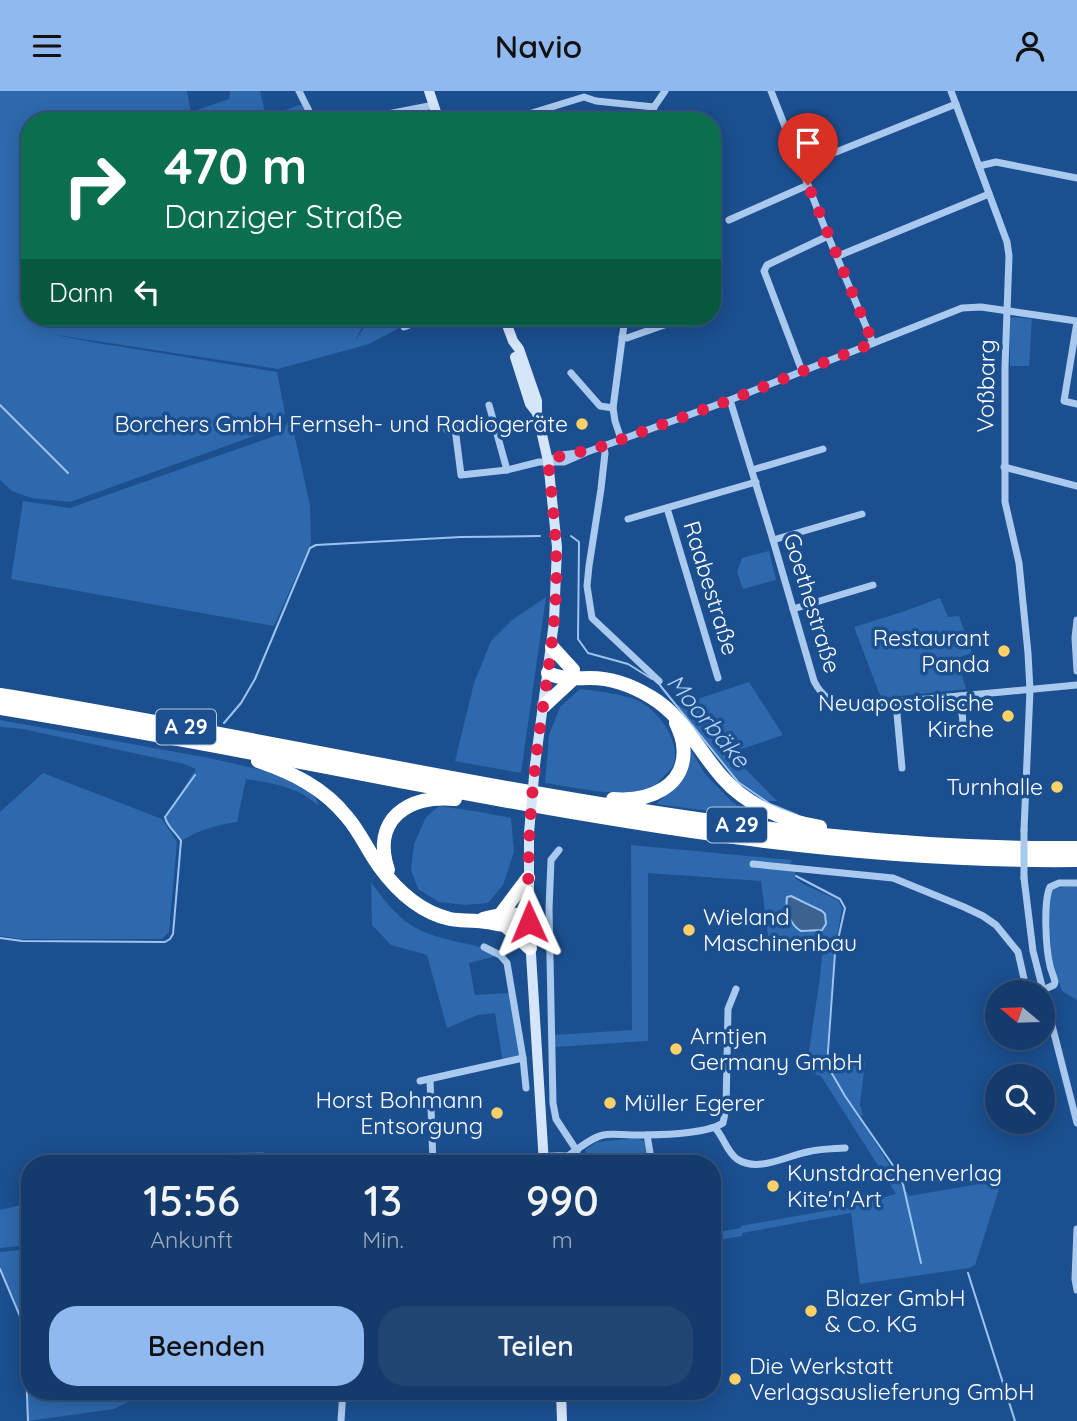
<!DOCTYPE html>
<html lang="de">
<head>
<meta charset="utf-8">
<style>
  :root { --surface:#143b6b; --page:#214673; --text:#f1f3f6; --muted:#9dadc1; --line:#33557e; --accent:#90b9f0 }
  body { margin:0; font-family:Quicksand,sans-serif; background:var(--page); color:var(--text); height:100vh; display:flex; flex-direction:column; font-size:26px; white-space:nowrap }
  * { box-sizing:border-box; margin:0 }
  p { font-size:23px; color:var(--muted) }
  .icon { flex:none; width:38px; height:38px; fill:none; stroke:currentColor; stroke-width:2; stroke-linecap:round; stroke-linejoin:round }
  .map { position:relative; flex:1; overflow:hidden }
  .panel { position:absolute; left:21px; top:1064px; width:700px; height:245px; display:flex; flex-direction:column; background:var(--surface); border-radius:28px; box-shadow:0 4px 18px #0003,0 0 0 2px var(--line) }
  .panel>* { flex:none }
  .hud { position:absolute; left:21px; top:21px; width:700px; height:214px; border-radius:28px; box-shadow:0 4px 18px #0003,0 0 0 2px var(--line); background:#0b6e4f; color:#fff; overflow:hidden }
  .needle { width:46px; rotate:289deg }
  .tools { position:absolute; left:985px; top:889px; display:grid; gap:14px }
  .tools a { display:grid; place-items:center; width:70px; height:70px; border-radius:50%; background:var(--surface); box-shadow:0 4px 18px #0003,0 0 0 2px var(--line); font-size:35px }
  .pin { position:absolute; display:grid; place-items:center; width:60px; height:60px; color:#fff; margin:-72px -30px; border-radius:50% 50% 50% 0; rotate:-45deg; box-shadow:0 0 7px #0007 }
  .pin .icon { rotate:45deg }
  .me { position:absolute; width:77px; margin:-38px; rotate:359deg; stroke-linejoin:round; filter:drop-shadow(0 0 5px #0008) }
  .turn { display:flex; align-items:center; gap:24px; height:147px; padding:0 28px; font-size:32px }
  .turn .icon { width:91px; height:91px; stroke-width:2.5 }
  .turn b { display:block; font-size:49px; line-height:60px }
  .then { display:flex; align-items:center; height:66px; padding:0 28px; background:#0003; gap:14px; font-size:26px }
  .eta { display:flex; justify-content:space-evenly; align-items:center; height:119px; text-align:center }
  .eta b { font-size:42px; font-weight:600; line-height:49px }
  .action { display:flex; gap:14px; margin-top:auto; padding:14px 28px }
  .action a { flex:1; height:80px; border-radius:28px; background:var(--accent); color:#111; font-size:28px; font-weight:600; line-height:80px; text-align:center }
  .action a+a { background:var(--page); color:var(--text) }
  header { display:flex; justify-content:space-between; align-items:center; height:91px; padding:0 28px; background:var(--accent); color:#111; font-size:32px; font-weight:600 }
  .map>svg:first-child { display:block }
</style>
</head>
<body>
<header><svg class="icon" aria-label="menu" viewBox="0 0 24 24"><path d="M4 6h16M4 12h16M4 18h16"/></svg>Navio<svg class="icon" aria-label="person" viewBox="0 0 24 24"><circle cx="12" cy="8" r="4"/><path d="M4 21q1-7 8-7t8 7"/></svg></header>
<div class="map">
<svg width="1077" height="1330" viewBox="0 0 1077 1330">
  <rect width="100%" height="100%" fill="#1b4f8f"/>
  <g fill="#2e69ad">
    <polygon points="0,0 187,0 191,21 229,8 230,0 260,0 266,26 305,12 312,30 30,30 30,226 367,226 355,250 371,226 397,226 403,235 369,253 278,278 50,243 92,251 277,281 285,322 279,336 70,411 31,407 12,400 0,389"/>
    <polygon points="1014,226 1032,228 1029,275 1010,275 1010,227"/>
    <polygon points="288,330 293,338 310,414 311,452 274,535 11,488 23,410 70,417 283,342"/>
    <polygon points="769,460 776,489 743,498 737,481 742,467"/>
    <polygon points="546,506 521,682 455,670 474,592 491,550 512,529"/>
    <polygon points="940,507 948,526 959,525 972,562 957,567 966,598 881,607 854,536 902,521"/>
    <polygon points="749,591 783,644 730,662 777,710 765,710 738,691 676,615"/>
    <path d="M580 598C598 600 623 603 639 610 659 621 680 649 674 672 673 677 668 681 664 685 658 692 652 697 642 700 618 706 571 696 545 692L549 644 560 616Z"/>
    <path d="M0 629 209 667 284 684 314 702 319 715C298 696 274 692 246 688L237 731C216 734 199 739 181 750 176 741 167 736 165 726L196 678 184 673 23 638 0 636Z"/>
    <polygon points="689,656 705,683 731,710 755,726 656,713 668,702"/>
    <polygon points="43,682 162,728 177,751 169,841 162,848 21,848 0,845 0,721"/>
    <polygon points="439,715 480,721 511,727 514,761 503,794 488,812 465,814 439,811 418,798 411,779 414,753 426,726"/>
    <polygon points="631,754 792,769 788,779 795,780 795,787 803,793 838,809 842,817 834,862 826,975 841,998 828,974 828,965 865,971 860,1014 863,1024 861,1025 849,1010 902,1094 905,1101 907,1101 909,1105 1002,1089 975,1174 969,1177 860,1193 851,1122 742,1142 742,1145 712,1150 712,1142 741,1137 741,1135 852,1115 896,1103 821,985 806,980 819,893 824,847 769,852 761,790 648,782 648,950 554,956 553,944 632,939"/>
    <path d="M371 791C386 812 402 833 427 842 451 852 475 851 500 864L469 872 475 904 512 902 523 967 503 972 495 922 478 924 447 937 427 864 391 854 372 834Z"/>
    <polygon points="1077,795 1077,909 1062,900 1058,888 1052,876 1048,806 1054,797"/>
    <polygon points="639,1047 646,1052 649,1073 612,1073 612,1065 587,1063 585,1059 597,1051"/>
    <polygon points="264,1061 265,1073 220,1073 228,1062"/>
    <polygon points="30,1112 30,1154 0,1157 0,1119"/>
    <polygon points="30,1158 30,1300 151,1300 114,1318 28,1330 26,1279 22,1230 0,1178 0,1161"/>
  </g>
  <path fill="#3c6290" stroke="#9cc4f0" stroke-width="2" d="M791 805 822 820 825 823 826 833 822 839 801 840C790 834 785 818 787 806Z"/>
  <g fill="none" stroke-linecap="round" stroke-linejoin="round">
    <g stroke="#9cc4f0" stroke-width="2">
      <polyline points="0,314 68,382"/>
      <polyline points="571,445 579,451 578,548 588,562 628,573 652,588"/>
      <polyline points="659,593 738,691 770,713 797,724"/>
      <polyline points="224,632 241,612 255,588 310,457 316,454 461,446 540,445"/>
      <polyline points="796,785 840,808 845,817 835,862 827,974 845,1005 892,1073 903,1093 921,1172"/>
      <path d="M0 847 22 850 165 851 170 848 173 843 181 750C176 741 167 736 165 726L195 684"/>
      <polyline points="0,1178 22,1230 26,1279 28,1330"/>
      <polyline points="968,1182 1015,1330"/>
    </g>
    <g stroke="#a9c9ee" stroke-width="7">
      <polyline points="299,0 314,30"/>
      <polyline points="771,0 828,145 873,252"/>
      <polyline points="951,0 1007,151 1009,165 1005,276 1005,411 1019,472 1028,562 1030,599 1024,739"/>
      <polyline points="352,30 434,14"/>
      <polyline points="506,30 584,6 596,10 654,16"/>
      <polyline points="651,30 654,16 665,0"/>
      <polyline points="801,75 956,13"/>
      <polyline points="979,75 996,71 1077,87"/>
      <polyline points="729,129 808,94"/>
      <polyline points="838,165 989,103"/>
      <polyline points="1077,231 1064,310 1077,313"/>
      <polyline points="404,236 419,230 438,226"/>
      <polyline points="622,246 627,247 687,226"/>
      <polyline points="802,280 764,180 767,174 828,145"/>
      <polyline points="571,282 600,315 613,317"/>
      <path d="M730 309 773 449 814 590C822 606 833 613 851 615L1077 594"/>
      <polyline points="489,314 507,379"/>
      <polyline points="447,339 455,337 461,384 507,379 539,371 564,371 587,361 730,309 962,217 981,216 1077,230"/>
      <polyline points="621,348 615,330 613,317 625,226"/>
      <polyline points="603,355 605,362 601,398 589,475 587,495 592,527 659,590"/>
      <polyline points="549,370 561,364 578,362"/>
      <polyline points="1004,376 1077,395"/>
      <polyline points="752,379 823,358"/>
      <polyline points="667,417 718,587"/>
      <polyline points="628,428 756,391"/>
      <polyline points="773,449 862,423"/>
      <polyline points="793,518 873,494"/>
      <polyline points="1077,529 1075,547 1077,580"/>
      <polyline points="960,605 964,640"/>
      <polyline points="896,612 902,677"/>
      <polyline points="559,759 551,769 549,818 553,1012 556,1028 577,1060"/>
      <polyline points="753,773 893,787 964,816 983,825 996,834 1018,861 1027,901"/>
      <polyline points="1024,787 1033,860 1077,1032"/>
      <polyline points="484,856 500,864 507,872 523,967 526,997"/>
      <path d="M1043 899 1054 894 1055 891C1054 885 1051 880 1050 875 1046 858 1043 811 1050 796L1059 792H1077"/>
      <polyline points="430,988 433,1073"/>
      <polyline points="420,990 523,967"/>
      <path d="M715 1037C724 1046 726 1060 737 1068 758 1082 786 1065 807 1061 819 1058 832 1058 845 1057"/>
      <polyline points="647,1044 652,1073"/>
      <path d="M518 1072C535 1066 549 1064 566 1065"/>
      <path d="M556 1073C570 1065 587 1048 603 1044 612 1042 622 1044 631 1044 655 1044 704 1044 723 1032L726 1017 728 918 736 898"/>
      <polyline points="1077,1138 1075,1188 1077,1199"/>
      <polyline points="341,1330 343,1300"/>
    </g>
    <g stroke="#d6e6fa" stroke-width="10">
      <polyline points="429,0 439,30"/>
      <polyline points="504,226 513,250 519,258 537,310 537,322 548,370 557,456 554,531 535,674"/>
      <polyline points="515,266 530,313 537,322"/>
      <polyline points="529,742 529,831 544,1073"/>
      <polyline points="561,1300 562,1330"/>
    </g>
    <g stroke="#fff" stroke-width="14">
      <polyline points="552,556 573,579"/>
      <path d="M548 582C562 589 575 587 590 587 611 587 633 595 651 606 683 625 698 659 722 686 746 714 784 730 820 736"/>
      <path d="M0 604C193 635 384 677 576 709 742 737 909 759 1077 757"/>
      <polyline points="544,615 573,588"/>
      <path d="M0 617C133 639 266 664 399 690 622 732 849 772 1077 769"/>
      <path d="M258 670C293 682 324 697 347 726 360 741 368 760 379 775 397 800 420 821 450 828 459 830 468 829 477 830 496 831 511 839 529 831"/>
      <path d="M613 708C648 711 689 696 683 653 682 645 679 639 676 632"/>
      <path d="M388 779C371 729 408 703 455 708"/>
      <polyline points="501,823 528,787"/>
      <path d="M483 828C498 824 514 821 529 827"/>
      <polyline points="507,836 530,857"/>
    </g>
    <polyline stroke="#a9c9ee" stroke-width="7" points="1024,739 1024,787"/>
    <polyline stroke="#d6e6fa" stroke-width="10" points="529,742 535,674"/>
  </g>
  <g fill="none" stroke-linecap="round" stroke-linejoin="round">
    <path stroke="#e11d48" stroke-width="12" stroke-dasharray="0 21.6" d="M529 831C527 780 529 728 535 677 541 619 553 562 556 503 558 458 553 415 548 370 565 361 585 362 603 355L730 309 873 252 808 94"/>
  </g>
  <g fill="#ffd166" stroke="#1b4f8f" stroke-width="2.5">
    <circle cx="582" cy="333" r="7"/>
    <circle cx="1004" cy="560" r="7"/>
    <circle cx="1008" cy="625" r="7"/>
    <circle cx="1057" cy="696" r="7"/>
    <circle cx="689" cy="839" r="7"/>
    <circle cx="676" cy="958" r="7"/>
    <circle cx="610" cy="1012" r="7"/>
    <circle cx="497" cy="1022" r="7"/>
    <circle cx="773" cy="1095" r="7"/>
    <circle cx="811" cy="1220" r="7"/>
    <circle cx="735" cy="1288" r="7"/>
  </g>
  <g text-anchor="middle" stroke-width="7" stroke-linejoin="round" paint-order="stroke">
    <g fill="#1b4f8f" stroke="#bbcadd" stroke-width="2">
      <rect x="156" y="618.5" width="60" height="35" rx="5"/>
      <rect x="707" y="716.5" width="60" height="35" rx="5"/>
    </g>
    <g font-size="21" font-weight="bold" fill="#fff">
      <text x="186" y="643">A 29</text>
      <text x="737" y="741">A 29</text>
    </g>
    <g font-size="23" fill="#fff" stroke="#1b4f8f">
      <text transform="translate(986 295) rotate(-89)" y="8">Voßbarg</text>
      <text transform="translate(711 497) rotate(73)" y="8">Raabestraße</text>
      <text transform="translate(812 512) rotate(73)" y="8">Goethestraße</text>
    </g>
    <g font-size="23" fill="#fff" stroke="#1b4f8f" text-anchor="start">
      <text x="568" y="341" text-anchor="end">Borchers GmbH Fernseh- und Radiogeräte</text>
      <text x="990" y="555" text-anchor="end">Restaurant<tspan x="990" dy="26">Panda</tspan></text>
      <text x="994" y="620" text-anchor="end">Neuapostolische<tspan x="994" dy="26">Kirche</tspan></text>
      <text x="1043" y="704" text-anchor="end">Turnhalle</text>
      <text x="703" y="834">Wieland<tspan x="703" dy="26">Maschinenbau</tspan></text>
      <text x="690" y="953">Arntjen<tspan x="690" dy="26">Germany GmbH</tspan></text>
      <text x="483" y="1017" text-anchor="end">Horst Bohmann<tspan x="483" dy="26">Entsorgung</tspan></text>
      <text x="624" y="1020">Müller Egerer</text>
      <text x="787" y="1090">Kunstdrachenverlag<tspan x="787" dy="26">Kite'n'Art</tspan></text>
      <text x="825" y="1215">Blazer GmbH<tspan x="825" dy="26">&amp; Co. KG</tspan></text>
      <text x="749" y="1283">Die Werkstatt<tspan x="749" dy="26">Verlagsauslieferung GmbH</tspan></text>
    </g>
    <g font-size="24" font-style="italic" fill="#b5d3f5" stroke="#1b4f8f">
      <text transform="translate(708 630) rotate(50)" y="8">Moorbäke</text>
    </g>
  </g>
</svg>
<div class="tools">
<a><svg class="needle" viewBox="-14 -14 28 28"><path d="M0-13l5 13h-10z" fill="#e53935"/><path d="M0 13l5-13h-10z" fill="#9dadc1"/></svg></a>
<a><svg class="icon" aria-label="search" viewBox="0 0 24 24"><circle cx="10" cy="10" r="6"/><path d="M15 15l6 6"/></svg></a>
</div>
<div class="pin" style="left:808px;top:94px;background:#d93025"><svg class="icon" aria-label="arrive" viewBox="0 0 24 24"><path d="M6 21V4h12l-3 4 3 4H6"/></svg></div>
<svg class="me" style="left:529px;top:831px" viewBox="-20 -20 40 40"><path d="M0-17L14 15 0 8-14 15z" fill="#e11d48" stroke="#fff" stroke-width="4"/></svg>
<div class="hud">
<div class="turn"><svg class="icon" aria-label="right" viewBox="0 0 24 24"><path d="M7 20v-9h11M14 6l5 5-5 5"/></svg><div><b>470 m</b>Danziger Straße</div></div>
<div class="then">Dann<svg class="icon" aria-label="left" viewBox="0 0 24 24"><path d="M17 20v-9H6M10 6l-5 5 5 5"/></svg></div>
</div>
<section class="panel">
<div class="eta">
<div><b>15:56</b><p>Ankunft</p></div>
<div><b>13</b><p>Min.</p></div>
<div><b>990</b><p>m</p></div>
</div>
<div class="action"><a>Beenden</a><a>Teilen</a></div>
</section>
</div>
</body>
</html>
